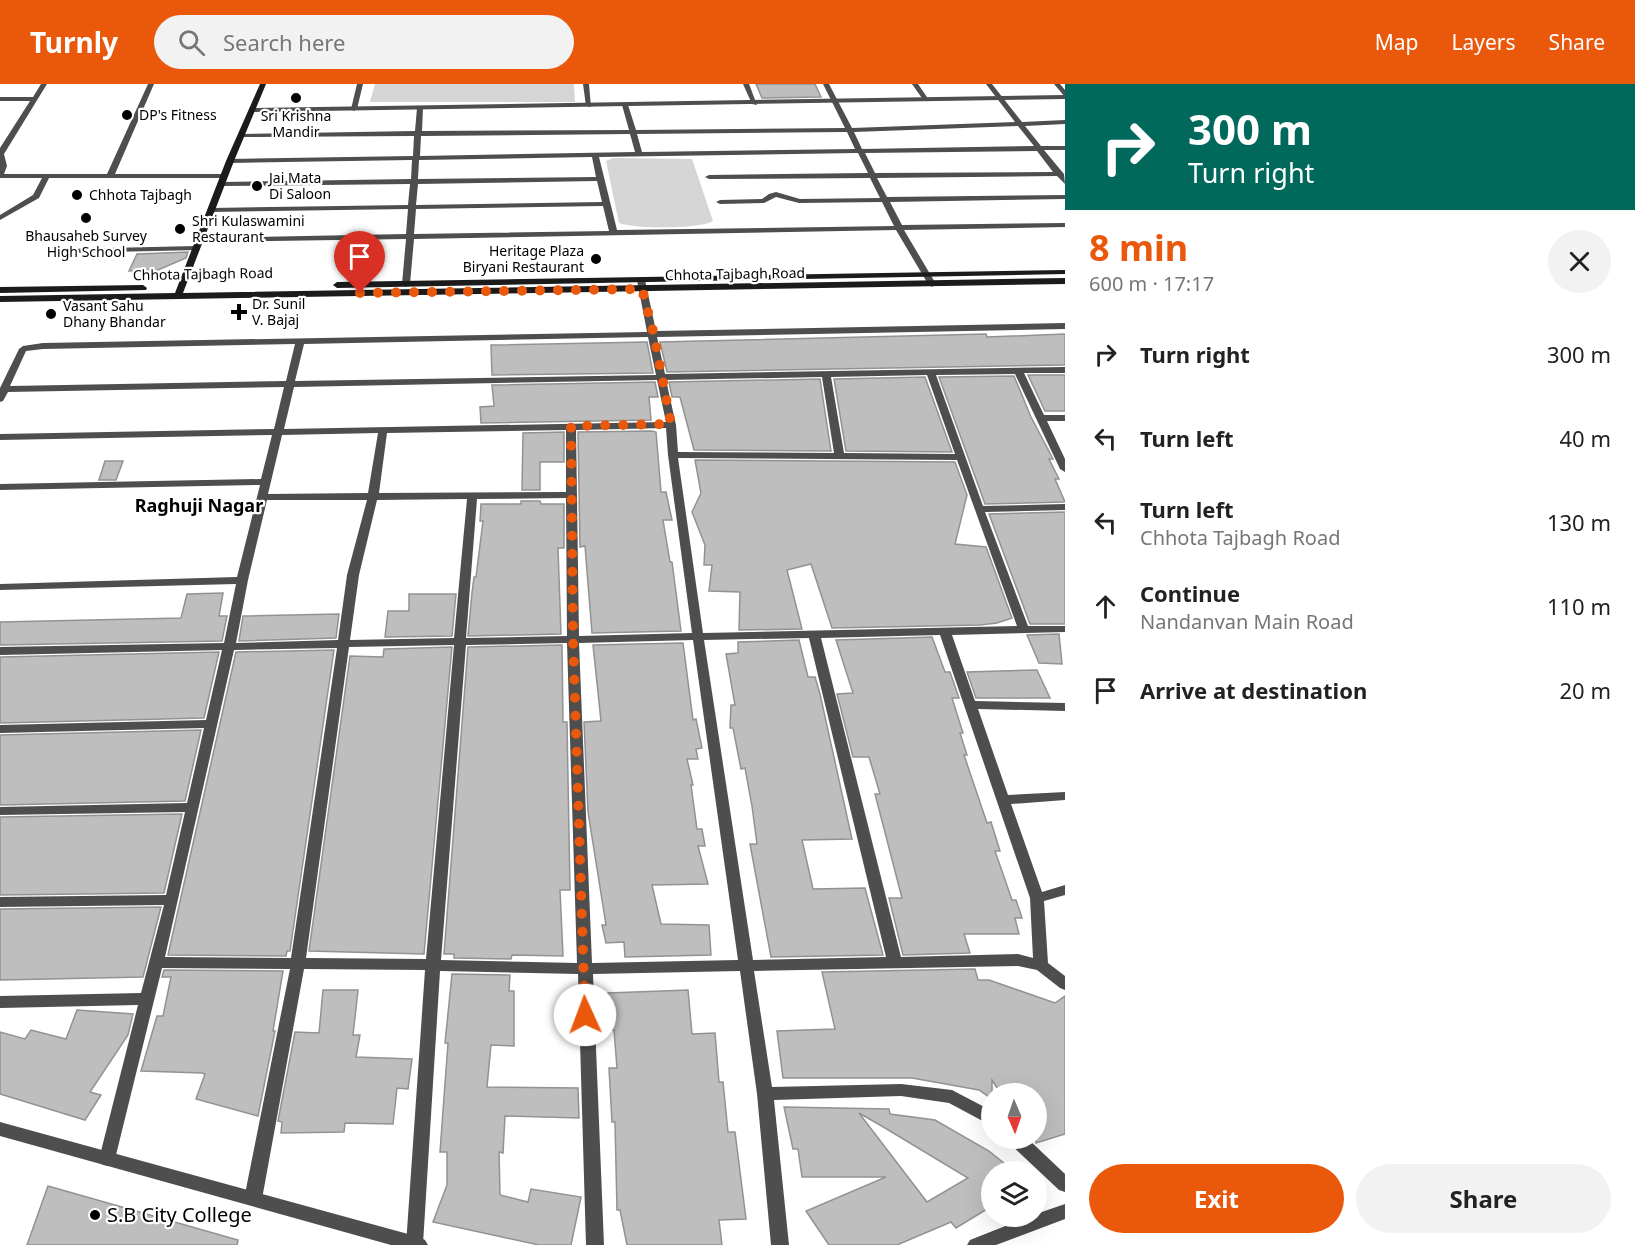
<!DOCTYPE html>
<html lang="en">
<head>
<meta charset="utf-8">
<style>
  :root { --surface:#fff; --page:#f2f2f2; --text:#222; --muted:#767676; --accent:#ea580c }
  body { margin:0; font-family:"Noto Sans",sans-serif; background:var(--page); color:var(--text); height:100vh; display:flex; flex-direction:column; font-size:22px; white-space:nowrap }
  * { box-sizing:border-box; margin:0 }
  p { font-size:20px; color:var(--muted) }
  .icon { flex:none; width:33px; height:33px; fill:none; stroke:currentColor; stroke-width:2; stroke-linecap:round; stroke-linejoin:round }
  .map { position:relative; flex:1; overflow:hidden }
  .drawer { display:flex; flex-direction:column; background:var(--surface); width:570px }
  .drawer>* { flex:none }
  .guide { background:#00695c; color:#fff; overflow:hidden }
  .needle { width:39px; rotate:178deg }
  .controls { position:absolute; left:981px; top:999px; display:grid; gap:12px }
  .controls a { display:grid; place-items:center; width:66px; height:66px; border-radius:50%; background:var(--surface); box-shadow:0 6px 24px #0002; font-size:30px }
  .pin { position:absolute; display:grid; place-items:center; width:51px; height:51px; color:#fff; margin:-62px -26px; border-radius:50% 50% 50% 0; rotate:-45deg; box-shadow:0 0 6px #0007 }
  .pin .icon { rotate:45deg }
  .me { position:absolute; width:66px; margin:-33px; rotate:358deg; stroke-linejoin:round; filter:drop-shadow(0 0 4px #0008) }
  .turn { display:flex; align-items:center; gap:21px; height:126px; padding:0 24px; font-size:27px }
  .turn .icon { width:78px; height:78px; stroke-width:2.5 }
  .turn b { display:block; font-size:42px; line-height:51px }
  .round { display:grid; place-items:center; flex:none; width:63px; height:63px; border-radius:32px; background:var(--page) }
  .headline { display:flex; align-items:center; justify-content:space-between; height:102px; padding:0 24px }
  h1 { font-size:36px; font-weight:700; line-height:45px; color:var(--accent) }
  .button { display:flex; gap:12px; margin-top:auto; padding:12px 24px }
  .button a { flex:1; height:69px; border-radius:36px; background:var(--accent); color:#fff; font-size:24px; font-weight:700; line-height:69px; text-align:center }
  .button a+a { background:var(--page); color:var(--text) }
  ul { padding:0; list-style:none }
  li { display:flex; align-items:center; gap:18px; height:84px; padding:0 24px }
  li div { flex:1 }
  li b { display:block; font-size:22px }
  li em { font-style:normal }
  header { display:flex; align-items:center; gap:36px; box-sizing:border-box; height:84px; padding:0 30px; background:var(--accent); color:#fff }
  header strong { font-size:28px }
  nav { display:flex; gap:33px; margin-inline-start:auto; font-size:21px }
  .search { width:420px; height:54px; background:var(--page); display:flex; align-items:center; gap:15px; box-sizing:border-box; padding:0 21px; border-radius:33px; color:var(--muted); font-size:22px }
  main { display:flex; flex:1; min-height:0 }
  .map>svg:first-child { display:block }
</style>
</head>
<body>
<header>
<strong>Turnly</strong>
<div class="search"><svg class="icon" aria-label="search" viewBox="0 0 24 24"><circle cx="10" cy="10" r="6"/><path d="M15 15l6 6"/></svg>Search here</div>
<nav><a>Map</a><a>Layers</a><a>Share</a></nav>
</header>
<main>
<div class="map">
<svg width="1065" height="1161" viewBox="0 0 1065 1161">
  <rect width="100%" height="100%" fill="#fff"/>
  <g fill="#d5d5d5">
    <polygon points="375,0 574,0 575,18 370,18"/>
    <path d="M613 74 692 75 713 137C702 145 633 145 619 139L606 77Z"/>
  </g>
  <g fill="#bebebe" stroke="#929292" stroke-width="1.5" fill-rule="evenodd">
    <polygon points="756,0 815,0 821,13 762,14"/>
    <polygon points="188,168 186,174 158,186 129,187 137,170"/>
    <polygon points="986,250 987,253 1065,250 1065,281 667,288 660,258"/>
    <polygon points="647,258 653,289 492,291 491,261"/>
    <polygon points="1028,291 1065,291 1065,327 1045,327"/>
    <polygon points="1014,292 1031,333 1053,375 1049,375 1059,395 1055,395 1065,418 985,420 939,293"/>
    <polygon points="925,293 952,368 846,367 834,295"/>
    <polygon points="820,295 831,367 694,366 680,313 672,313 669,298"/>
    <polygon points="655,298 658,313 649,313 651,336 481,339 480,323 494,322 492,301"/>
    <polygon points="652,347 656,348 661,408 666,408 672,436 663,436 670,478 672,478 681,547 592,549 585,462 580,463 578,348"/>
    <polygon points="564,348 564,378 540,378 540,406 522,406 523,349"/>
    <polygon points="695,376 955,378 967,411 955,460 986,463 1012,534 997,539 980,541 832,544 811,480 787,486 802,545 739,546 740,508 709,507 712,481 704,481 705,461 692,428 701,409"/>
    <polygon points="105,377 123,377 116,396 99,396"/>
    <polygon points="521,417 540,417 541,420 564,420 564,464 558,464 561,550 468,552 472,509 474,493 476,493 483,437 480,437 481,420 521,420"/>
    <polygon points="1065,428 1065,540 1030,540 989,430"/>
    <polygon points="223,509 219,532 227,532 222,557 0,561 0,538 181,534 187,510"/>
    <polygon points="409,510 456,510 452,552 385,553 388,527 409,527"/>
    <polygon points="339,530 336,554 239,557 243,532"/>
    <polygon points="1059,550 1062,580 1039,579 1027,551"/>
    <polygon points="932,553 945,588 950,588 959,614 952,614 963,649 960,649 967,671 964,671 987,739 991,738 1000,767 995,767 1012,816 1016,816 1022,834 1015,834 1019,850 964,850 970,869 903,871 889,814 902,814 875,710 880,710 869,673 853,673 837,610 853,609 836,556"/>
    <polygon points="799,556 808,593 815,593 820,610 852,755 802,756 813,805 865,804 883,871 771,873 750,760 757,760 752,722 745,684 741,685 733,644 730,644 731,621 735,621 726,570 738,569 738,558"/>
    <polygon points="683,559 693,636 696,635 702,664 696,665 698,675 687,675 693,701 691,701 697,745 702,745 705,762 698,762 708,800 652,801 661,840 709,841 711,871 625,873 624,858 606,859 602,841 606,841 588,728 584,638 601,637 593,561"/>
    <polygon points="562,561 563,638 567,638 570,806 560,806 563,872 512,871 511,875 454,874 454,870 444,870 468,563"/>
    <polygon points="452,563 424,870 309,867 350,572 383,573 384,565"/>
    <polygon points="334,566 290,867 287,867 286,872 168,871 236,568"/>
    <polygon points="219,568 204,634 0,639 0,573"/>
    <polygon points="1037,586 1050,614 976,614 967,588"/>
    <polygon points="201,646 185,717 0,721 0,651"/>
    <polygon points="182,730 164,809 0,811 0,733"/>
    <polygon points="161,823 143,893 0,896 0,825"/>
    <polygon points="975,885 978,896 989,896 1055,919 1065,912 1065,1050 1036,1059 1036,1010 1001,1010 992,996 992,1015 979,1006 912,994 783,994 777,947 835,945 822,888"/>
    <polygon points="164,886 283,887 273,947 275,947 258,1032 196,1015 205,990 202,989 141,987 157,932 163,932 171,893 162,893"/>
    <polygon points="452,890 510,891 509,907 514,907 514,962 491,961 487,1003 578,1004 579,1034 505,1032 503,1069 499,1068 500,1111 528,1118 531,1105 581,1113 571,1161 539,1161 433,1138 447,1101 447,1068 440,1068 448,959 445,959"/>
    <polygon points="323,906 358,906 353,951 360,951 356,973 412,975 408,1005 397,1004 393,1040 345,1039 344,1048 281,1049 282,1038 278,1037 295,948 319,949"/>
    <polygon points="688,906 692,950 715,949 719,998 723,998 728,1048 735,1048 746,1135 719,1136 722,1161 627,1161 620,1126 617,1126 615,1038 612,1038 609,984 617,984 614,946 610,946 608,909"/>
    <polygon points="77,926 133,930 128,951 90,1008 101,1011 85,1036 0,1010 0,948 25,955 31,946 66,955"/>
    <path d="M784 1023 889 1025 890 1030 935 1036 989 1067 1015 1088H992V1122L956 1144 951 1138 897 1161H829L806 1127 886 1093H802L798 1065H793ZM859 1029 880 1041 968 1094 927 1118Z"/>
    <polygon points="48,1102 238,1156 237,1161 27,1161"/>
  </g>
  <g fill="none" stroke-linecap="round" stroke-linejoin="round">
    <g fill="#4e4e4e" fill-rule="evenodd">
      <polygon points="41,0 47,0 4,70 7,82 4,90 107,90 148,0 154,0 115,90 224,90 228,92 224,94 49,94 39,114 0,136 0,131 33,111 42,94 0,94 0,64 30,17 0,17 0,13 33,13"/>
      <polygon points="357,0 363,0 357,25 354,27 351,25"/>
      <polygon points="583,0 589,0 591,23 586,22"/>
      <polygon points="743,0 749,0 757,21 752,20"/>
      <path d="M823 0H829L852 44 1015 38 986 0H992L1022 38 1065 36V40L1025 42 1041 62H1065V66H1044L1064 90 1065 100 1057 92 877 94 887 113 1065 111V115L890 118 902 141 1065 139V143L904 146 936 200 932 203 928 200 896 146 414 155 410 200 406 203 402 200 406 155 200 158 196 156 200 154 406 150 408 125 211 128 207 126 211 124 408 121 410 100 221 102 217 100 221 98 411 95 412 76 230 79 226 77 230 75 413 72 414 52 242 53 239 51 240 50 415 47 417 24 420 22 423 24 422 47 629 46 622 21 625 19 628 21 636 46 845 44ZM1018 42 1034 62 862 65 854 48ZM847 48 855 65 642 68 637 50ZM630 50 635 68 420 72 421 52ZM1037 67 1053 88 875 89 865 69ZM858 69 868 89 709 91 705 93 709 95 870 94 880 114 800 115 776 108 769 110 762 115 720 116 716 118 720 120 764 119 776 113 799 119 882 118 894 142 617 146 599 73ZM592 73 596 93 418 95 419 76ZM597 97 602 118 416 121 418 100ZM603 122 609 147 414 150 416 125Z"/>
      <polygon points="912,0 918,0 929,16 928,17 924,17"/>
      <polygon points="1054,0 1060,0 1065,6 1065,13"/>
      <polygon points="196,162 200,164 199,166 64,169 60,167 64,165"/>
      <path d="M641 193 645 196 656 247 1065 239V245L657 253 665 290 1065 283V289H1024L1044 331H1065V337H1047L1065 375V388L1060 385 1015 290 936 291 983 422 1065 420V426L985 428 1028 542H1065V548L952 551 975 617 1065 619V627L978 625 1008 711 1065 708V716L1011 720 1042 808 1065 801V811L1044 817 1048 879 1065 892V906L1060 904 1037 886 1018 882 754 887 772 1003 901 1000 952 1006 992 1027V1042L949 1019 901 1012 774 1016 789 1161H771L757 1010 740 887 593 890 604 1161H586L578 890 440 887 423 1160 406 1161 425 886 304 885 262 1115 259 1120 253 1122 247 1120 244 1115 290 885 162 884 115 1075 113 1080 107 1082 101 1080 99 1075 138 921 0 924V912L141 909 164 821 0 823V813L166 811 185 728 0 731V723L187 719 204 644 0 649V641L206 636 222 566 0 571V563L224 559 236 500 0 506V500L237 493 260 401 0 406V400L261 395 272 351 0 356V350L274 345 284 303 8 308 3 317 0 318V304L19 265 23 262 43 259 647 248 637 196ZM648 253 656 291 295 297 304 260ZM295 260 286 297 10 302 26 267 43 265ZM927 291 955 370 844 369 831 293ZM822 293 834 369 678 368 676 341 666 296ZM657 296 666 338 284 345 294 303ZM666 344 668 371 692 549 579 552 576 346ZM566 346V408L379 409 387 349ZM378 349 368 409 268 410 282 351ZM678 374 957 376 1017 542 703 549ZM566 414 567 552 466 554 477 415ZM467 415 454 554 350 556 359 491 377 416ZM267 416H367L347 491 338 556 236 559 248 496ZM940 551 1030 814 1033 874 1018 870 901 873 821 554ZM809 554 886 873 753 876 704 556ZM693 556 738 876 592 879 579 559ZM567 559 577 879 441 876 466 561ZM454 561 426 875 306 874 349 563ZM337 564 291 874 165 873 234 566Z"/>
      <polygon points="1007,1054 1027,1054 1065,1090 1065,1108 1059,1106 1009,1059"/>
    </g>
    <g fill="#4e4e4e" fill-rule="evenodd">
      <polygon points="1065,11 1065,15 253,28 250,26 253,24"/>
      <polygon points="0,1038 419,1153 425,1156 428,1161 391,1161 0,1052"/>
      <polygon points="1065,1120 1065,1135 996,1161 967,1161 970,1156 1031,1132 1036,1132 1036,1130"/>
    </g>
    <g fill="#1b1b1b" fill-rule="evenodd">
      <polygon points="260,0 266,0 234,77 183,209 1065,194 1065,200 0,218 0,212 175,209 226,77"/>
      <polygon points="1065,186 1065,190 337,204 333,201 337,198"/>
      <polygon points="143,201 147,204 146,206 0,209 0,203"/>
    </g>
  </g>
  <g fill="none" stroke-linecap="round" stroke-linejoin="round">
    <polyline stroke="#ea580c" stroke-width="10" stroke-dasharray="0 18" points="360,209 642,205 654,251 671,340 571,342 573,554 585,931"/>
  </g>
  <g fill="#000" stroke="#fff" stroke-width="2">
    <circle cx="296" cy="14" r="6"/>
    <circle cx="127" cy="31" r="6"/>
    <circle cx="257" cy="102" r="6"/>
    <circle cx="77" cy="111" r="6"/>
    <circle cx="86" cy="134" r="6"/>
    <circle cx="180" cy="145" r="6"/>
    <circle cx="596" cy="175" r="6"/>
    <path d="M236 219h6v6h6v6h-6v6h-6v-6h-6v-6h6z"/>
    <circle cx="51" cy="230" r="6"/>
    <circle cx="95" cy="1131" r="6"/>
  </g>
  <g text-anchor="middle" stroke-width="4.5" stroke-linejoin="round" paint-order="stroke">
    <g font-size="14" fill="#000" stroke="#fff" text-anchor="start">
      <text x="139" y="36">DP's Fitness</text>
      <text x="296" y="37" text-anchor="middle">Sri Krishna<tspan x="296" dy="16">Mandir</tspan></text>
      <text x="269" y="99">Jai Mata<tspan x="269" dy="16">Di Saloon</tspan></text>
      <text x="89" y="116">Chhota Tajbagh</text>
      <text x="192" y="142">Shri Kulaswamini<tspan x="192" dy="16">Restaurant</tspan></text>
      <text x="86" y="157" text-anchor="middle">Bhausaheb Survey<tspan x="86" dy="16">High School</tspan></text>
      <text x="584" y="172" text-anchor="end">Heritage Plaza<tspan x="584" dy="16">Biryani Restaurant</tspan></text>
      <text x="252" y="225">Dr. Sunil<tspan x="252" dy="16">V. Bajaj</tspan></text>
      <text x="63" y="227">Vasant Sahu<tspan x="63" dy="16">Dhany Bhandar</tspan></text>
    </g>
    <g font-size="14" fill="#000" stroke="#fff">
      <text transform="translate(203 190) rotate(-1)" y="5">Chhota Tajbagh Road</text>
      <text transform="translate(735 190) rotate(-1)" y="5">Chhota Tajbagh Road</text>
    </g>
    <g font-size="18" font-weight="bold" fill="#000" stroke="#fff">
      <text x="199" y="428">Raghuji Nagar</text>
    </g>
    <g font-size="20" fill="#000" stroke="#fff" text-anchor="start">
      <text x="107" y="1138">S.B City College</text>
    </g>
  </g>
</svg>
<div class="controls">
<a><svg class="needle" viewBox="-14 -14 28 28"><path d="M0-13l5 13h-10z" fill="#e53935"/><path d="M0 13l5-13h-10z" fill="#767676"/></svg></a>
<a><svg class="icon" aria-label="layers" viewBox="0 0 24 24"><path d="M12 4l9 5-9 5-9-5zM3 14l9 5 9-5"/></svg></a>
</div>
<div class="pin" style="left:360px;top:209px;background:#d93025"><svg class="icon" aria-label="arrive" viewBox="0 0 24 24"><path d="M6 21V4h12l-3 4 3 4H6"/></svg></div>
<svg class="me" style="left:585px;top:931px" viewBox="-20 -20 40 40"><circle r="19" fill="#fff"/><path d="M0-13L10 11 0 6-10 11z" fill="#ea580c"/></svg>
</div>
<section class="drawer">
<div class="guide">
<div class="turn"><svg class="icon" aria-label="right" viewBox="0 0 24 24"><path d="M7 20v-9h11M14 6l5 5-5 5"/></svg><div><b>300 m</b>Turn right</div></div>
</div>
<div class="headline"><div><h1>8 min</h1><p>600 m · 17:17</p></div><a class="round"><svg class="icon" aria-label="close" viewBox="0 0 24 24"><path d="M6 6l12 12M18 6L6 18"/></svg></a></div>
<ul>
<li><svg class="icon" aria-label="right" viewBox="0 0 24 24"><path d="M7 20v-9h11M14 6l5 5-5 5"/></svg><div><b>Turn right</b></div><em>300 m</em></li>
<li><svg class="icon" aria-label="left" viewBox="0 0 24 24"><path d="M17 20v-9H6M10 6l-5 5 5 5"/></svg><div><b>Turn left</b></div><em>40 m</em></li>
<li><svg class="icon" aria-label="left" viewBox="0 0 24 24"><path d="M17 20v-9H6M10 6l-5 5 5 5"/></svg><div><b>Turn left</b><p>Chhota Tajbagh Road</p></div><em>130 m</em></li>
<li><svg class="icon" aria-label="ahead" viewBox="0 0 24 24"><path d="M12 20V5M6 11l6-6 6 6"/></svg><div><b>Continue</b><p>Nandanvan Main Road</p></div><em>110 m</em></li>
<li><svg class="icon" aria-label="arrive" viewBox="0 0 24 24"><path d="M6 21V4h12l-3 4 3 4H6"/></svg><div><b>Arrive at destination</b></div><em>20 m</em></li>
</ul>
<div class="button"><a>Exit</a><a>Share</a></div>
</section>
</main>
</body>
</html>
